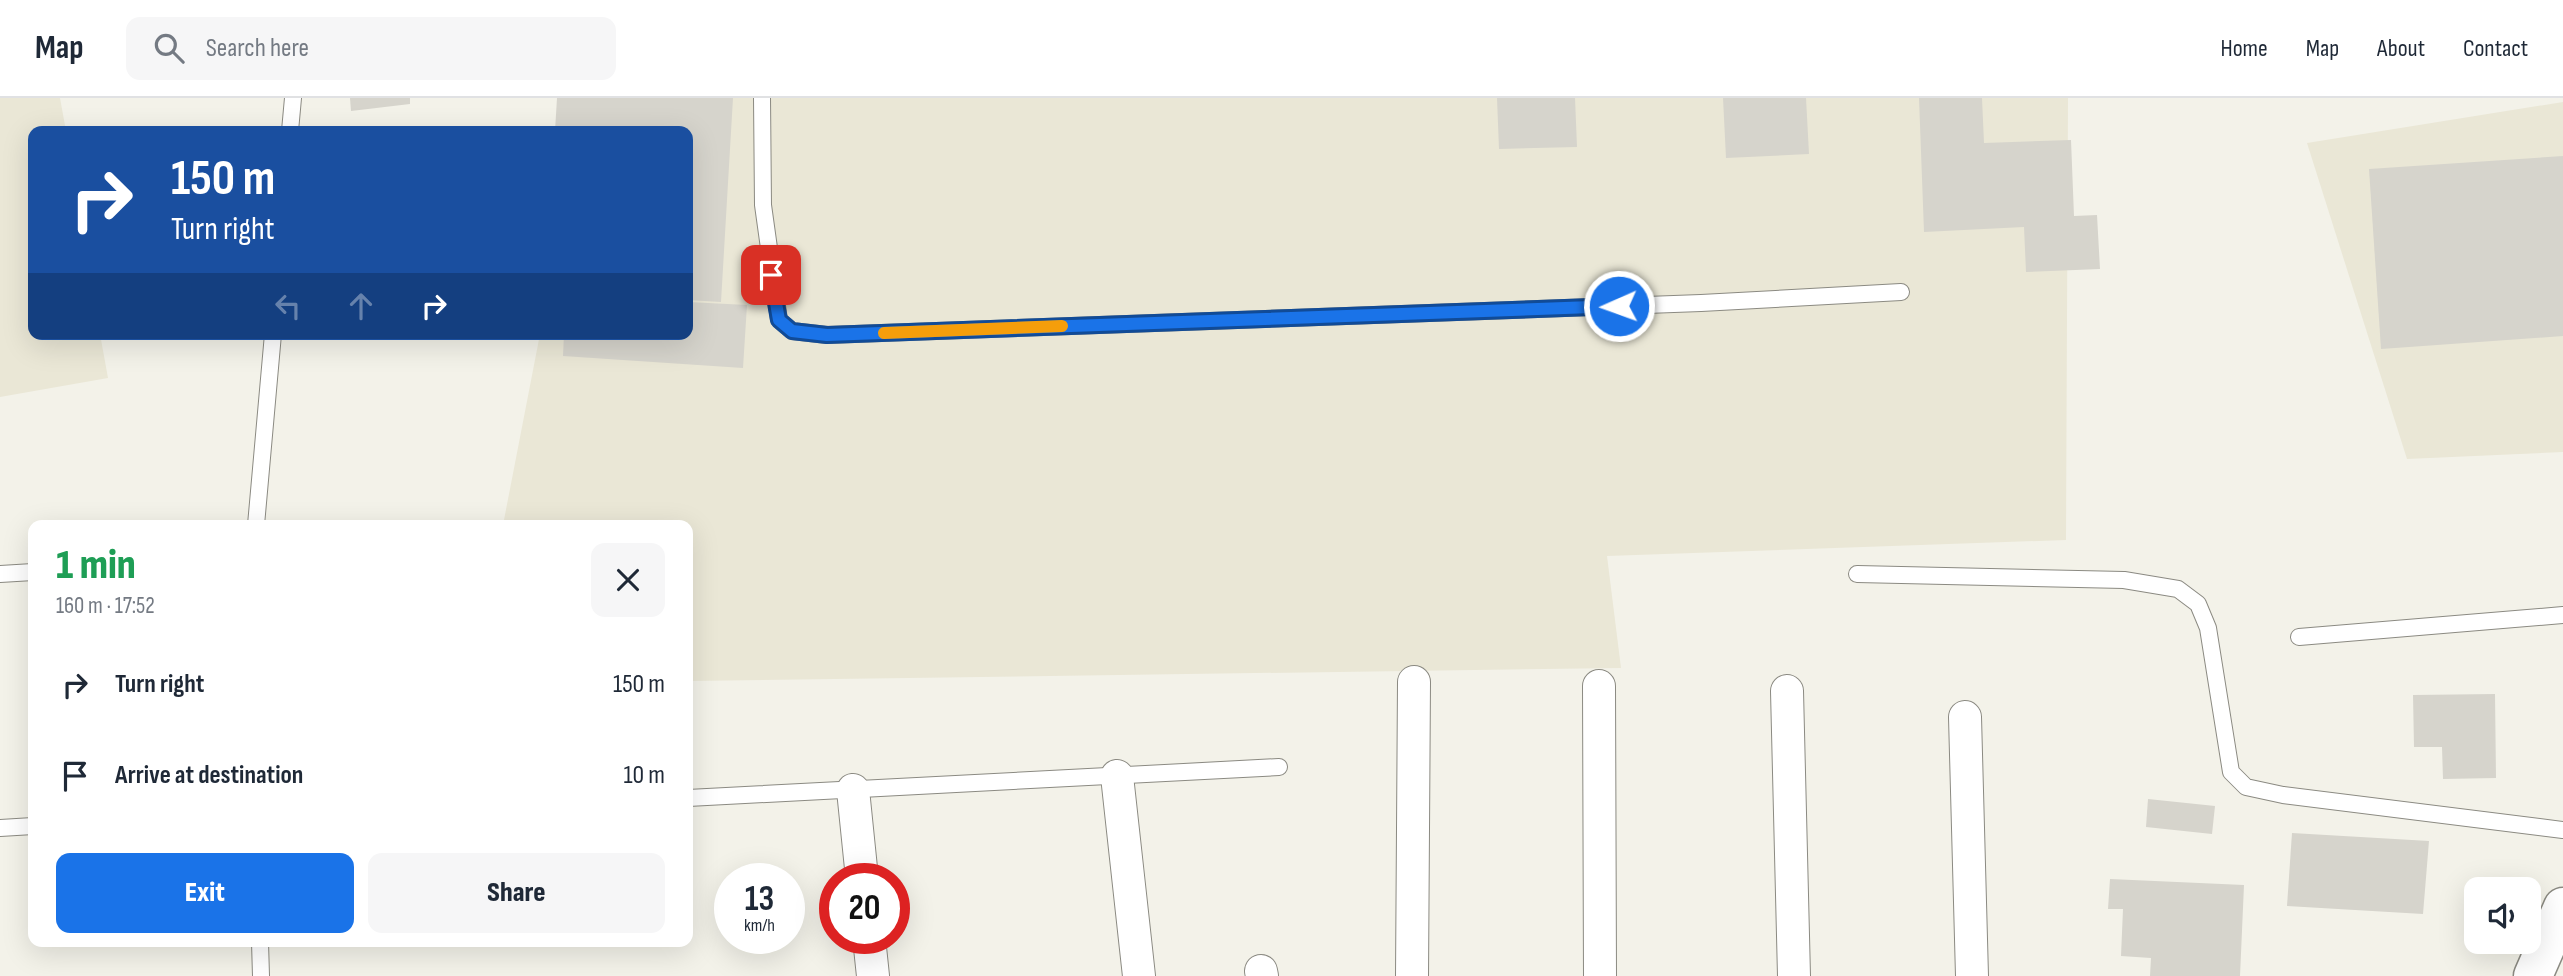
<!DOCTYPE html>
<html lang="en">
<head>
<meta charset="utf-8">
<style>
  :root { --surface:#fff; --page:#f6f6f7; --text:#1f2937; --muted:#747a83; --line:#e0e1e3; --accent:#1a73e8 }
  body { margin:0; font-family:"Sofia Sans Condensed",sans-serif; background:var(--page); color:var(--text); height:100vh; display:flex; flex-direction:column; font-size:26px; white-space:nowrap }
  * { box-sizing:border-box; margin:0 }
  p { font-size:23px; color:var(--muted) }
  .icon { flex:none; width:38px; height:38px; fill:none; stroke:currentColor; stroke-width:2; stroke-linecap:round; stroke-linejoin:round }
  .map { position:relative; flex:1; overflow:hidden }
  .details { position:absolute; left:28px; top:422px; width:665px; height:427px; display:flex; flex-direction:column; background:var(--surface); border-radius:14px; box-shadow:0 7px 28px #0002 }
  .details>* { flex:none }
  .banner { position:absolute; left:28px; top:28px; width:665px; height:214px; border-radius:14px; box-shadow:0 7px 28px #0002; background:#1a4fa0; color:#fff; overflow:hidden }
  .controls { position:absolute; left:2464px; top:779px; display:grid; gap:14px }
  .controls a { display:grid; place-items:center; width:77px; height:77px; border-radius:14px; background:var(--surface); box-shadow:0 7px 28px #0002; font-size:35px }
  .speed { position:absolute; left:714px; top:765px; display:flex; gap:14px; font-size:35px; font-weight:700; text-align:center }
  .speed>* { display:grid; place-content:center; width:91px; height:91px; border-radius:50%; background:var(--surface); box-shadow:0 7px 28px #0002; line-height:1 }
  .speed small { font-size:18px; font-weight:400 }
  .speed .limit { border:10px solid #d22; background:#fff; color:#111 }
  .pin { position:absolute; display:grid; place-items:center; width:60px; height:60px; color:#fff; margin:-30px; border-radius:14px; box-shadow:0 4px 10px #0006 }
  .me { position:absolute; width:77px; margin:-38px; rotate:268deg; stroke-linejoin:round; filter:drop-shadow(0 0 5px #0008) }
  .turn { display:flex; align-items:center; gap:24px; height:147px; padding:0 28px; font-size:32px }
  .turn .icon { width:91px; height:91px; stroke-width:2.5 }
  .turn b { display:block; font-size:49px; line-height:60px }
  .lanes { display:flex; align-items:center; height:66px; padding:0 28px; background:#0003; justify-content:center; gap:35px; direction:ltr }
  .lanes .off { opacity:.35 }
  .round { display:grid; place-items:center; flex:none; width:74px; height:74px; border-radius:14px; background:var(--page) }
  .headline { display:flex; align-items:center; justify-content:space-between; height:119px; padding:0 28px }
  h1 { font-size:42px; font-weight:800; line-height:52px; color:#1e9e55 }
  .button { display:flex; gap:14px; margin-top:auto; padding:14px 28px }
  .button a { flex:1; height:80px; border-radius:14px; background:var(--accent); color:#fff; font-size:28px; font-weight:800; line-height:80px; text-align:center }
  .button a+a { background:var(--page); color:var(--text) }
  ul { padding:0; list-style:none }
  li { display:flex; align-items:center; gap:21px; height:91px; padding:0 28px }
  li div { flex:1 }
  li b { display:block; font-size:26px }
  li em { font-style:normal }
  header { display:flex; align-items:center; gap:42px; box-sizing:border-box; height:98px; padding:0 35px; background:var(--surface); border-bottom:2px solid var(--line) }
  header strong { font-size:33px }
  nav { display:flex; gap:38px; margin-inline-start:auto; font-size:24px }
  .search { width:490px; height:63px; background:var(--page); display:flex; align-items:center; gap:18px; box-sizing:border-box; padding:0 24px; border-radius:14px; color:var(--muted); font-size:26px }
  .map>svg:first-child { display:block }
</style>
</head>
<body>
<header>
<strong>Map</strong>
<div class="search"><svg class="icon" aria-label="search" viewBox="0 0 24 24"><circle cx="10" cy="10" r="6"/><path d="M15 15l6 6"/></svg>Search here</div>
<nav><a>Home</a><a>Map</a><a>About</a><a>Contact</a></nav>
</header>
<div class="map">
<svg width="2563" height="878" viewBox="0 0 2563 878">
  <rect width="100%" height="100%" fill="#f3f2e9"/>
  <g fill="#eae7d6">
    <polygon points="0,0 60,0 66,33 33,33 33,236 100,236 108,280 0,299"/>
    <polygon points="587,0 2068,0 2066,442 1607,458 1621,570 688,583 688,427 503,427 540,236 688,236 688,33 580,33"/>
    <polygon points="2563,4 2563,354 2407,361 2307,45"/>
  </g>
  <g fill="#d6d4cc">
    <polygon points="350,0 410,0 410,6 351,13"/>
    <polygon points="557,0 733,0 721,204 688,202 688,33 555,33"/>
    <polygon points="1497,0 1575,0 1577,49 1499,51"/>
    <polygon points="1723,0 1806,0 1809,56 1726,60"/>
    <polygon points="1919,0 1982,0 1984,45 2071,42 2074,118 2097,117 2100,171 2026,174 2024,129 1924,134"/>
    <polygon points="2563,58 2563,238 2381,251 2369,71"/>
    <polygon points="688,204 747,207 743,270 563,258 564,236 688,236"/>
    <polygon points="2495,596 2496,680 2443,681 2442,649 2414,649 2413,597"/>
    <polygon points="2148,701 2215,708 2212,736 2146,729"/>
    <polygon points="2292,735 2429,743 2423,816 2287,808"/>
    <polygon points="2110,781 2244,787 2240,878 2150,878 2151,860 2121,858 2123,811 2108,811"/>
  </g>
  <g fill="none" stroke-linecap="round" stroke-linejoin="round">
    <defs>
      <g id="lane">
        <polyline points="762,0 763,107 779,222 792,233 827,237 1701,205 1901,194"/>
        <polyline points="290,33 293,0"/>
        <polyline points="256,427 273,236"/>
        <polyline points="0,476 33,474"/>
        <polyline points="1857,476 2124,482 2178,491 2198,506 2208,530 2231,674 2246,689 2283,697 2563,732"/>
        <polyline points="2299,539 2563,517"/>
        <polyline points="688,700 1279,669"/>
        <polyline points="0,730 33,728"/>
        <polyline points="260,844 261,878"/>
      </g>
      <g id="street">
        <polyline points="1599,588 1600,878"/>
        <polyline points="1787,593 1794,878"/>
        <polyline points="1965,619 1972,878"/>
        <polyline points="1117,678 1139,878"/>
        <polyline points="853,692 862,780"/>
        <polyline points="869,840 873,878"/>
        <polyline points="1261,873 1262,878"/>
        <polyline points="1412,878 1414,584"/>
      </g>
      <polyline id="secondary" points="2533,878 2563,809"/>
    </defs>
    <use href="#lane" stroke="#8b8a82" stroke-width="18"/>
    <use href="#street" stroke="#8b8a82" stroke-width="34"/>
    <use href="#secondary" stroke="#8b8a82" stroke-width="41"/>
    <use href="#lane" stroke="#fff" stroke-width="16"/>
    <use href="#street" stroke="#fff" stroke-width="32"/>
    <use href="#secondary" stroke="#fff" stroke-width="38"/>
  </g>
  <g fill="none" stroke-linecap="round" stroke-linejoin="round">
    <defs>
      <polyline id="route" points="771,177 779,222 792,233 827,237 1619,208"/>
    </defs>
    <use href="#route" stroke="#114b97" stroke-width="18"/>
    <use href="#route" stroke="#1a73e8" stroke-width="12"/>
    <polyline stroke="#f59e0b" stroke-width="12" points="884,235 1062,228"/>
  </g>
</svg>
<div class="controls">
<a><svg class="icon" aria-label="sound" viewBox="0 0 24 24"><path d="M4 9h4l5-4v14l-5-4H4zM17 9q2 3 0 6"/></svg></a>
</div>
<div class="speed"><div>13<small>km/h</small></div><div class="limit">20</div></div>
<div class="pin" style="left:771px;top:177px;background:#d93025"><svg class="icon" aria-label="arrive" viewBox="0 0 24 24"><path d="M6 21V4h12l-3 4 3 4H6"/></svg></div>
<svg class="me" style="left:1619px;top:208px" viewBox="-20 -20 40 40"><circle r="17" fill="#1a73e8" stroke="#fff" stroke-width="3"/><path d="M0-11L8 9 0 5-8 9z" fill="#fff"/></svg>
<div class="banner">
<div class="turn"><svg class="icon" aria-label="right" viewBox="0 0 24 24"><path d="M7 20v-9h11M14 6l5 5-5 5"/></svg><div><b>150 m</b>Turn right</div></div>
<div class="lanes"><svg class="icon off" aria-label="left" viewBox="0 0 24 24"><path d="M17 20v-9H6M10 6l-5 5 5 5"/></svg><svg class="icon off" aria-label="ahead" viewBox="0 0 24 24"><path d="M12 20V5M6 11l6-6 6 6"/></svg><svg class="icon" aria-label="right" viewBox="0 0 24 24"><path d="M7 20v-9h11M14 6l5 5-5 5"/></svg></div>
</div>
<section class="details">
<div class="headline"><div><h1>1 min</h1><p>160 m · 17:52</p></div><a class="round"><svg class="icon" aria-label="close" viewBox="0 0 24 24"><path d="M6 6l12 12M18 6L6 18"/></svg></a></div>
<ul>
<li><svg class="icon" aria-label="right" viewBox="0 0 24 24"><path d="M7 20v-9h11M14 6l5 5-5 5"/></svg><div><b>Turn right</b></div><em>150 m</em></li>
<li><svg class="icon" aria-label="arrive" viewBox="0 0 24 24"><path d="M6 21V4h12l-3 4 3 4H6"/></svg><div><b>Arrive at destination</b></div><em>10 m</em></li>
</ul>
<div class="button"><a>Exit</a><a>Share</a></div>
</section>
</div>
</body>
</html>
